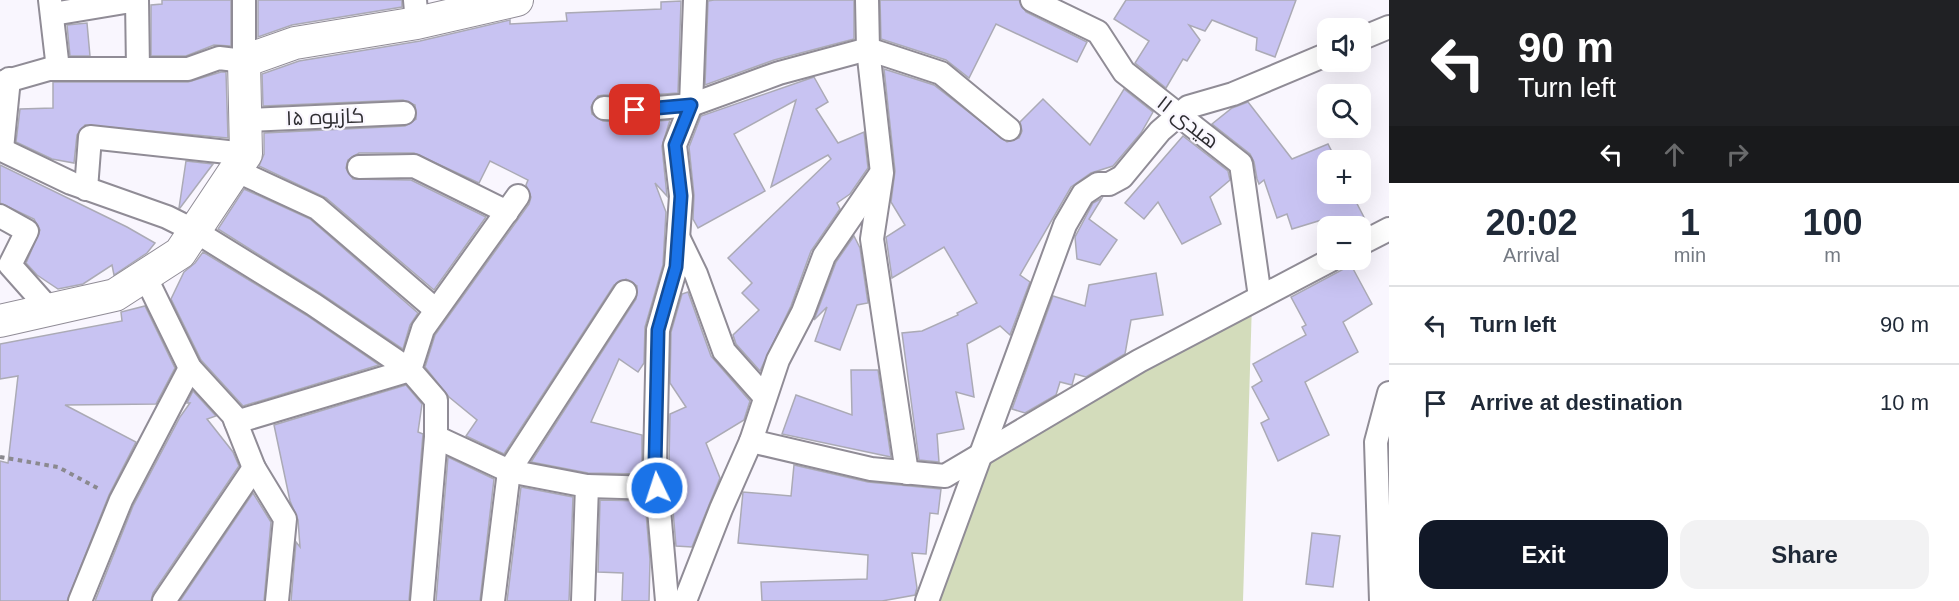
<!DOCTYPE html>
<html lang="en">
<head>
<meta charset="utf-8">
<style>
  :root { --surface:#fff; --page:#f2f2f3; --text:#1f2937; --muted:#747a83; --line:#e0e1e3; --accent:#111827 }
  body { margin:0; font-family:Helvetica,Cairo,sans-serif; background:var(--page); color:var(--text); height:100vh; display:flex; flex-direction:column; font-size:22px; white-space:nowrap }
  * { box-sizing:border-box; margin:0 }
  p { font-size:20px; color:var(--muted) }
  .icon { flex:none; width:33px; height:33px; fill:none; stroke:currentColor; stroke-width:2; stroke-linecap:round; stroke-linejoin:round }
  .map { position:relative; flex:1; overflow:hidden }
  .side { display:flex; flex-direction:column; background:var(--surface); width:570px }
  .side>* { flex:none }
  .hud { background:#202124; color:#fff; overflow:hidden }
  .controls { position:absolute; left:1317px; top:18px; display:grid; gap:12px }
  .controls a { display:grid; place-items:center; width:54px; height:54px; border-radius:12px; background:var(--surface); box-shadow:0 6px 24px #0002; font-size:30px }
  .pin { position:absolute; display:grid; place-items:center; width:51px; height:51px; color:#fff; margin:-26px; border-radius:12px; box-shadow:0 3px 9px #0006 }
  .me { position:absolute; width:66px; margin:-33px; rotate:356deg; stroke-linejoin:round; filter:drop-shadow(0 0 4px #0008) }
  .turn { display:flex; align-items:center; gap:21px; height:126px; padding:0 30px; font-size:27px }
  .turn .icon { width:78px; height:78px; stroke-width:2.5 }
  .turn b { display:block; font-size:42px; line-height:51px }
  .lanes { display:flex; align-items:center; height:57px; padding:0 30px; background:#0003; justify-content:center; gap:30px; direction:ltr }
  .lanes .off { opacity:.35 }
  .eta { display:flex; justify-content:space-evenly; align-items:center; height:102px; text-align:center }
  .eta b { font-size:36px; font-weight:700; line-height:42px }
  .action { display:flex; gap:12px; margin-top:auto; padding:12px 30px }
  .action a { flex:1; height:69px; border-radius:18px; background:var(--accent); color:#fff; font-size:24px; font-weight:700; line-height:69px; text-align:center }
  .action a+a { background:var(--page); color:var(--text) }
  ul { padding:0; list-style:none }
  li { display:flex; align-items:center; gap:18px; height:78px; padding:0 30px; border-top:2px solid var(--line) }
  li div { flex:1 }
  li b { display:block; font-size:22px }
  li em { font-style:normal }
  main { display:flex; flex:1; min-height:0 }
  .map>svg:first-child { display:block }
</style>
</head>
<body>
<main>
<div class="map">
<svg width="1389" height="601" viewBox="0 0 1389 601">
  <rect width="100%" height="100%" fill="#f9f6fe"/>
  <polygon fill="#d3dcbb" points="1252,302 1243,601 936,601 995,448"/>
  <g fill="#c8c3f2" stroke="#abaab5" stroke-width="1.5">
    <polygon points="162,0 231,0 231,46 214,45 186,56 151,56 151,5 162,4"/>
    <polygon points="258,0 402,0 402,7 292,25 258,37"/>
    <polygon points="714,0 854,0 854,39 774,60 705,85 708,1"/>
    <polygon points="880,0 1019,0 1026,12 1087,42 1077,62 996,24 969,78 946,60 881,39"/>
    <polygon points="1126,0 1296,0 1275,57 1256,50 1257,38 1212,20 1205,31 1189,25 1200,40 1187,61 1183,59 1166,88 1135,63 1149,41 1114,19"/>
    <polygon points="681,1 678,93 635,96 604,95 598,96 591,107 592,114 603,121 634,123 670,120 662,146 667,196 655,183 666,212 663,265 645,327 644,363 638,372 619,359 591,422 642,435 642,474 588,473 531,462 636,299 637,286 626,279 614,285 504,454 466,436 477,420 449,397 425,367 435,335 529,204 531,197 526,185 528,180 490,161 479,183 414,153 359,153 348,160 346,168 353,179 411,180 486,217 434,290 326,198 259,166 264,154 264,133 405,126 416,119 415,105 403,100 263,106 262,74 299,61 420,41 510,20 510,24 567,21 566,13 661,9 661,2"/>
    <polygon points="87,23 90,56 70,56 67,25"/>
    <polygon points="884,69 934,85 1007,142 1019,138 1022,131 1020,122 1043,99 1090,145 1124,89 1153,112 1141,133 1113,166 1091,173 1071,187 1020,275 1030,282 1010,335 1000,326 967,344 974,397 956,392 964,429 937,434 939,462 919,460 902,333 922,331 958,315 957,313 977,303 944,247 892,278 886,237 905,225 891,202 895,171"/>
    <polygon points="221,72 226,72 228,138 85,125 77,135 74,163 52,159 16,142 20,109 53,108 53,82 188,82"/>
    <polygon points="814,77 828,102 816,109 838,143 864,132 868,168 850,194 837,203 840,209 811,251 791,306 760,371 736,344 733,335 759,310 742,293 752,283 728,258 831,159 828,155 771,187 796,100 734,134 765,191 698,228 693,219 694,195 689,147 701,116"/>
    <polygon points="1248,102 1292,159 1328,144 1336,160 1328,160 1328,194 1352,194 1368,225 1329,226 1325,219 1292,229 1287,214 1277,218 1264,180 1259,184 1257,179 1254,162 1250,154 1212,124 1232,108"/>
    <polygon points="1183,136 1228,171 1230,180 1210,197 1221,224 1182,244 1158,202 1144,219 1125,203"/>
    <polygon points="186,161 213,164 180,208 179,208"/>
    <polygon points="0,165 127,227 155,243 147,253 114,275 112,265 83,284 58,289 37,275 26,263 40,230 34,219 0,203"/>
    <polygon points="244,189 310,219 418,313 410,325 403,349 320,293 218,229"/>
    <polygon points="1102,198 1089,219 1117,240 1100,265 1077,259 1075,237 1093,203"/>
    <polygon points="854,236 860,248 868,303 857,305 840,350 815,341 827,307 814,320 836,262"/>
    <polygon points="203,252 306,315 379,365 243,406 201,360 171,299 184,272 195,263"/>
    <polygon points="1351,265 1372,304 1343,322 1358,352 1305,382 1329,435 1278,461 1261,423 1269,419 1252,387 1262,381 1253,364 1306,335 1302,327 1306,325 1291,297"/>
    <polygon points="1156,273 1163,315 1131,320 1125,354 1086,377 1075,374 1072,385 1060,382 1056,395 1025,413 1012,409 1053,296 1085,306 1089,285"/>
    <polygon points="688,292 711,356 750,401 744,420 706,443 720,478 692,547 676,546 669,464 670,414 686,407 670,383 671,332 682,294"/>
    <polygon points="145,306 175,368 156,404 65,405 136,442 109,495 67,601 0,601 0,461 8,463 18,376 0,379 0,344 122,321 121,312"/>
    <polygon points="851,370 878,370 891,457 782,434 796,395 852,415"/>
    <polygon points="406,385 422,404 418,432 423,434 409,601 291,601 296,542 300,547 298,520 290,501 274,425"/>
    <polygon points="193,391 216,416 207,419 233,452 239,466 153,593 151,601 95,601 133,506 180,417 190,403 187,403"/>
    <polygon points="448,457 494,479 480,601 436,601"/>
    <polygon points="794,465 868,482 941,489 938,514 930,513 926,554 912,553 917,588 915,595 882,601 762,601 761,582 867,579 868,555 738,543 743,492 791,496"/>
    <polygon points="521,487 573,497 569,601 507,601"/>
    <polygon points="253,493 271,522 264,601 180,601"/>
    <polygon points="600,500 645,501 650,560 649,601 622,601 623,573 598,572"/>
    <polygon points="1312,533 1340,536 1333,587 1306,584"/>
  </g>
  <g fill="none" stroke-linecap="round" stroke-linejoin="round">
    <defs>
      <g id="street">
        <polyline points="50,0 58,69"/>
        <polyline points="415,0 417,23"/>
        <polyline points="867,0 868,49 882,173 872,239 907,473"/>
        <polyline points="1032,0 1098,32 1124,72 1241,164 1260,297"/>
        <polyline points="53,14 137,0 138,69"/>
        <polyline points="1360,39 1389,27"/>
        <polyline points="0,83 49,69 188,69 219,58 244,61 244,0"/>
        <polyline points="604,108 635,110 691,105 779,73 868,49 941,73 1009,129"/>
        <polyline points="246,120 404,113"/>
        <polyline points="0,149 71,183 167,217 195,231 313,304 410,370"/>
        <polyline points="2,149 9,79"/>
        <polyline points="359,167 414,166 507,212"/>
        <polyline points="235,170 317,208 436,310"/>
        <polyline points="86,189 90,137 246,154"/>
        <polyline points="0,216 27,231 10,265 50,310"/>
        <polyline points="679,239 696,274 724,351 764,396"/>
        <polyline points="1360,244 1389,229"/>
        <polyline points="145,276 190,368 233,415 254,468 285,519 277,601"/>
        <polyline points="236,422 410,370"/>
        <polyline points="436,437 509,471 587,486 583,601"/>
        <polyline points="751,441 871,469 945,476 1139,361 1331,260"/>
        <polyline points="587,486 657,488"/>
        <polyline points="80,601 121,500 190,368"/>
        <polyline points="164,601 254,468"/>
        <polyline points="422,601 436,437 436,400 410,370 423,329 518,196"/>
        <polyline points="493,601 509,471 625,292"/>
        <polyline points="667,601 655,464 658,330 676,267 681,196 675,145 691,105 695,0"/>
        <polyline points="685,601 721,509 751,441 778,360 803,312 824,256 879,176"/>
        <polyline points="927,601 1065,225 1083,194 1098,184 1109,184 1122,177 1160,131 1188,107 1233,94 1328,54"/>
        <polyline points="1381,601 1376,442 1389,393"/>
      </g>
      <polyline id="secondary" points="0,321 115,295 180,253 246,154 244,61 295,43 417,23 517,0"/>
    </defs>
    <use href="#street" stroke="#908c96" stroke-width="26"/>
    <use href="#secondary" stroke="#908c96" stroke-width="34"/>
    <polyline stroke="#8b898f" stroke-width="4" stroke-dasharray="4.5 4.5" stroke-linecap="butt" points="0,457 58,467 101,490"/>
    <use href="#street" stroke="#fff" stroke-width="22"/>
    <use href="#secondary" stroke="#fff" stroke-width="32"/>
  </g>
  <g fill="none" stroke-linecap="round" stroke-linejoin="round">
    <defs>
      <polyline id="route" points="635,110 691,105 675,145 681,196 676,267 658,330 655,464 657,488"/>
    </defs>
    <use href="#route" stroke="#114b97" stroke-width="15"/>
    <use href="#route" stroke="#1a73e8" stroke-width="10"/>
  </g>
  <g text-anchor="middle" stroke-width="4.5" stroke-linejoin="round" paint-order="stroke">
    <g font-size="21" fill="#2e2d31" stroke="#f9f6fe">
      <text transform="translate(325 117) rotate(-2)" y="7">کازیوه ۱۵</text>
      <text transform="translate(1188 122) rotate(38)" y="7">هیدی ۱۱</text>
    </g>
  </g>
</svg>
<div class="controls">
<a><svg class="icon" aria-label="sound" viewBox="0 0 24 24"><path d="M4 9h4l5-4v14l-5-4H4zM17 9q2 3 0 6"/></svg></a>
<a><svg class="icon" aria-label="search" viewBox="0 0 24 24"><circle cx="10" cy="10" r="6"/><path d="M15 15l6 6"/></svg></a>
<a>+</a>
<a>−</a>
</div>
<div class="pin" style="left:635px;top:110px;background:#d93025"><svg class="icon" aria-label="arrive" viewBox="0 0 24 24"><path d="M6 21V4h12l-3 4 3 4H6"/></svg></div>
<svg class="me" style="left:657px;top:488px" viewBox="-20 -20 40 40"><circle r="17" fill="#1a73e8" stroke="#fff" stroke-width="3"/><path d="M0-11L8 9 0 5-8 9z" fill="#fff"/></svg>
</div>
<section class="side">
<div class="hud">
<div class="turn"><svg class="icon" aria-label="left" viewBox="0 0 24 24"><path d="M17 20v-9H6M10 6l-5 5 5 5"/></svg><div><b>90 m</b>Turn left</div></div>
<div class="lanes"><svg class="icon" aria-label="left" viewBox="0 0 24 24"><path d="M17 20v-9H6M10 6l-5 5 5 5"/></svg><svg class="icon off" aria-label="ahead" viewBox="0 0 24 24"><path d="M12 20V5M6 11l6-6 6 6"/></svg><svg class="icon off" aria-label="right" viewBox="0 0 24 24"><path d="M7 20v-9h11M14 6l5 5-5 5"/></svg></div>
</div>
<div class="eta">
<div><b>20:02</b><p>Arrival</p></div>
<div><b>1</b><p>min</p></div>
<div><b>100</b><p>m</p></div>
</div>
<ul>
<li><svg class="icon" aria-label="left" viewBox="0 0 24 24"><path d="M17 20v-9H6M10 6l-5 5 5 5"/></svg><div><b>Turn left</b></div><em>90 m</em></li>
<li><svg class="icon" aria-label="arrive" viewBox="0 0 24 24"><path d="M6 21V4h12l-3 4 3 4H6"/></svg><div><b>Arrive at destination</b></div><em>10 m</em></li>
</ul>
<div class="action"><a>Exit</a><a>Share</a></div>
</section>
</main>
</body>
</html>
